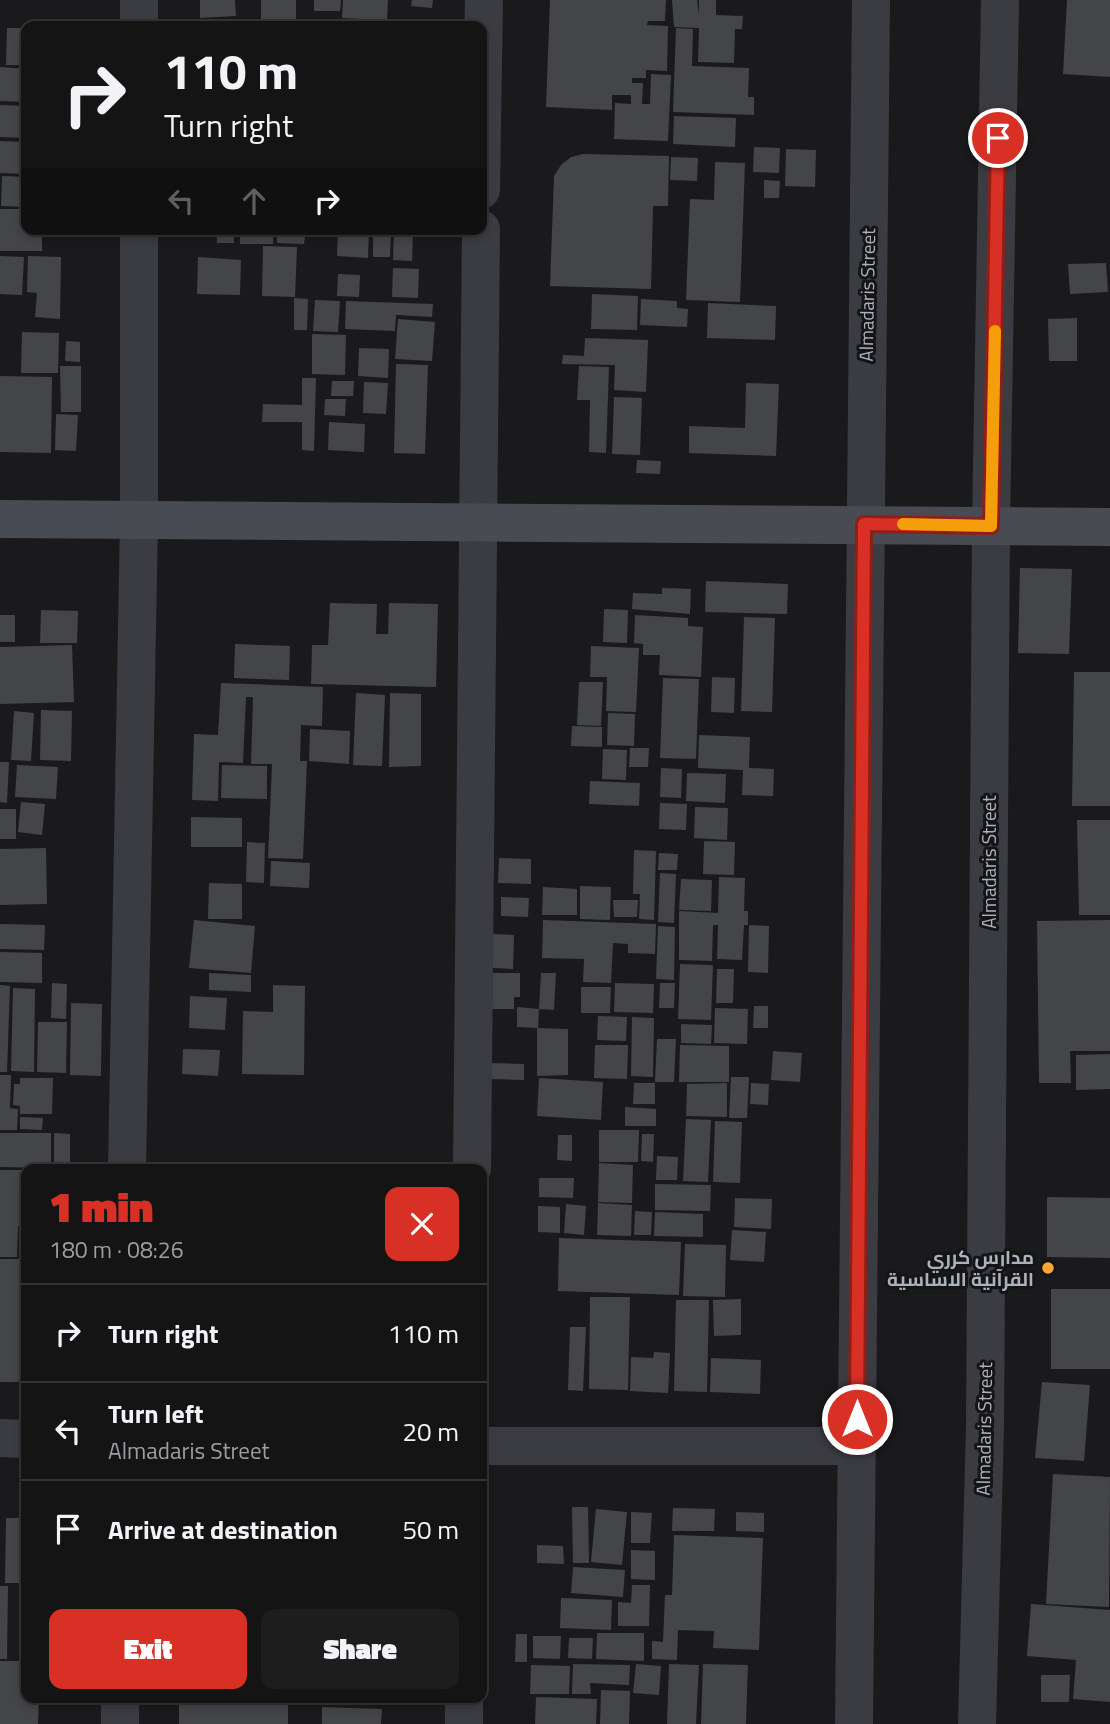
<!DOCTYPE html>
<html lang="en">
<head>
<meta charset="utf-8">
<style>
  :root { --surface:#141415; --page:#1d1d1e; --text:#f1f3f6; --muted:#9d9ea0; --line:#333334; --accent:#d93025 }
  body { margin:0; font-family:"Titillium Web",Cairo,sans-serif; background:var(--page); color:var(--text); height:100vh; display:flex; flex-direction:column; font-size:26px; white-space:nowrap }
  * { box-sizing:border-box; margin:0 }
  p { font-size:23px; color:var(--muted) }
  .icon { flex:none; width:38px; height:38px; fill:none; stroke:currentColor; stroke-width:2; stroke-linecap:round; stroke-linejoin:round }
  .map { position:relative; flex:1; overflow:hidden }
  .sheet { position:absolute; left:21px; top:1164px; width:466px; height:539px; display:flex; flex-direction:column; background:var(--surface); border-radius:14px; box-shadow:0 4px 10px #0003,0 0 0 2px var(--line) }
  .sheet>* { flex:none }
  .banner { position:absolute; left:21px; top:21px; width:466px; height:214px; border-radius:14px; box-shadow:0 4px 10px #0003,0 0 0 2px var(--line); background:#141415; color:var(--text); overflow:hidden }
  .pin { position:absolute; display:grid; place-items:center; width:60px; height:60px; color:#fff; margin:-30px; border:4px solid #fff; border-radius:50%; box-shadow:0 2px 7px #0007 }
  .me { position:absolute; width:77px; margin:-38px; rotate:0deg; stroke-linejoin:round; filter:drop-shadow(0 0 5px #0008) }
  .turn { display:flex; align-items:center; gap:24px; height:147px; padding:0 28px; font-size:32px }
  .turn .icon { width:91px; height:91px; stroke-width:2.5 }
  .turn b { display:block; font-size:49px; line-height:60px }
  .lanes { display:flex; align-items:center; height:66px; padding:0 28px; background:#0003; justify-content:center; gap:35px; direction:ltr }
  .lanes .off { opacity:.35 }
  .round { display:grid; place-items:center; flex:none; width:74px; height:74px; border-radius:14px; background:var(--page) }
  .summary { display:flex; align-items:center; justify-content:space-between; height:119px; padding:0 28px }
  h1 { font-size:42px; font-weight:800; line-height:52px; color:var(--accent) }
  .primary-button { display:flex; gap:14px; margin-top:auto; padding:14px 28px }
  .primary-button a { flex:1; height:80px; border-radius:14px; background:var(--accent); color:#fff; font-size:28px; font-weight:800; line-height:80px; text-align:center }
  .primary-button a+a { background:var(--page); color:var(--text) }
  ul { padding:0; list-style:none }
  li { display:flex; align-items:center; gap:21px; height:98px; padding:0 28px; border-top:2px solid var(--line) }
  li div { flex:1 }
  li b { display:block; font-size:26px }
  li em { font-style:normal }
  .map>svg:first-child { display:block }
</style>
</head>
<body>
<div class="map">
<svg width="1110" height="1724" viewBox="0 0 1110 1724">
  <rect width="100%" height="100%" fill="#1a1a1c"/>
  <g fill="#444549">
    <polygon points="200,0 235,0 236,16 200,18"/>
    <rect x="261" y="0" width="35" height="26"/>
    <polygon points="314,0 341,0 340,11 314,11"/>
    <polygon points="343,0 388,0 387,20 342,18"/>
    <polygon points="412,0 433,0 432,8 411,6"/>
    <polygon points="550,0 666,0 665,21 648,21 647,25 668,26 667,71 646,70 646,78 632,78 632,83 643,83 642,104 650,104 651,74 671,75 668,141 614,139 615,103 631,104 631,95 612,95 612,110 546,107"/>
    <polygon points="672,0 697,0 699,14 699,0 716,0 716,15 743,16 742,29 735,29 734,63 698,62 699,28 674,27"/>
    <polygon points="1067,0 1110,0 1110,77 1063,74"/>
    <polygon points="204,22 236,23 236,26 203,26"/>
    <polygon points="7,28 26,28 26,65 6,65"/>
    <polygon points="676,28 693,29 692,66 749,68 748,97 754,97 754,115 673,112"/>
    <polygon points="0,67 26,69 26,102 0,101"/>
    <polygon points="0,105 26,106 26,138 0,137"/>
    <polygon points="674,116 736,118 735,147 673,144"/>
    <polygon points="0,141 26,142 26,174 0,173"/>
    <polygon points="754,147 780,148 779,173 753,172"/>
    <polygon points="786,149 816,150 815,187 785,186"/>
    <polygon points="583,154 669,156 668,206 653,206 651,289 550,286 554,176 561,165 571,157"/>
    <polygon points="671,157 698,158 697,181 670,180"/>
    <polygon points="715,162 745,163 740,302 686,300 690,199 714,200"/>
    <polygon points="2,176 26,177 26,207 1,206"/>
    <polygon points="764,180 780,181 779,198 764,198"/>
    <polygon points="0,209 26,209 26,229 42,229 42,251 0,251"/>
    <polygon points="240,229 274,229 273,244 240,244"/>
    <polygon points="277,229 306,229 304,244 277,243"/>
    <polygon points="338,229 369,229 368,258 337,256"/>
    <polygon points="373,229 391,229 390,257 373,257"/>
    <polygon points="394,229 413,229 412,261 393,260"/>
    <rect x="217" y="230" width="17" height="13"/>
    <polygon points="263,246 297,247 295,297 262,296"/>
    <polygon points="0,256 24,257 22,295 0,294"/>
    <polygon points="28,256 61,257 60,319 35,317 37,293 27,292"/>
    <polygon points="198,257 241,260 240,295 197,294"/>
    <polygon points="1106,263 1108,292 1070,294 1068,264"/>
    <polygon points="393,268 419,269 418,298 392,297"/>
    <polygon points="338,274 360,275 359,297 337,296"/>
    <polygon points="592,294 638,296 637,330 591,329"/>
    <polygon points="294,298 308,299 307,330 294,330"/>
    <polygon points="641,299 677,301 677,308 688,309 687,327 640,325"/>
    <polygon points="315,300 340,301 338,332 313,331"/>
    <polygon points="346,301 433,304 432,317 396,315 395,331 345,329"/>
    <polygon points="708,303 776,306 775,340 707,338"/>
    <polygon points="1077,318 1077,361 1049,361 1048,319"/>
    <polygon points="398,319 435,322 432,361 395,359"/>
    <polygon points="22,332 59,333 58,373 21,373"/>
    <polygon points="312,334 346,335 345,375 312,374"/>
    <polygon points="585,338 648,340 646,392 614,390 615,365 562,364 563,355 584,356"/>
    <polygon points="66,341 80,342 80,362 65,361"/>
    <polygon points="359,348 389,349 388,378 358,376"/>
    <polygon points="396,364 428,365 425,454 394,453"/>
    <polygon points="60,366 81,366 81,412 61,412"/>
    <polygon points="579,366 609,367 606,453 589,452 590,400 577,400"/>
    <polygon points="0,376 52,377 51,453 0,452"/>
    <polygon points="302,378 316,378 314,451 302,450 302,422 262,422 263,404 302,405"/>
    <polygon points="332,381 354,381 353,396 331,396"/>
    <polygon points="364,382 388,383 386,414 363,413"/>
    <polygon points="746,383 779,384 776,456 689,453 689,426 745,428"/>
    <polygon points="614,397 642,398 640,455 612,454"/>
    <polygon points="325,399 346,399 345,416 324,415"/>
    <polygon points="56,414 78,415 76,451 55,450"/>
    <polygon points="329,422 365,424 364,452 328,450"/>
    <polygon points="637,460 661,461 660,474 636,473"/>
    <polygon points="1020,568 1072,569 1069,654 1018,653"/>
    <polygon points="706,581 788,584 787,614 705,612"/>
    <polygon points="662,588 691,589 690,614 632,609 633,593 662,594"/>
    <polygon points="330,603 377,604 376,634 388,634 389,603 438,604 436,687 311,684 312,645 328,645"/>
    <polygon points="604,609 628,610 627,643 603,642"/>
    <polygon points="41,610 78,611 77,643 40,643"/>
    <rect x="0" y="615" width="15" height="27"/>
    <polygon points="635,615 688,618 688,626 703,627 701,677 659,675 660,655 643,655 643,644 634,643"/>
    <polygon points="744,617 775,618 772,712 741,711"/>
    <polygon points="235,644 290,646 289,680 234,678"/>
    <polygon points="72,645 74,702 0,704 0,647"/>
    <polygon points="591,646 639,648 636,712 606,711 607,677 590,677"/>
    <polygon points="1074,672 1110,672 1110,806 1072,806"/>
    <polygon points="712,677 735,678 734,713 711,712"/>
    <polygon points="663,678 699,679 696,759 660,758"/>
    <polygon points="579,682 603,682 601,726 577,725"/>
    <polygon points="221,683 323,687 322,726 301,725 300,761 307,761 303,859 268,858 272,764 251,764 253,697 246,697 243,763 219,762 218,801 192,800 194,734 218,735"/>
    <polygon points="356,693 385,695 382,766 353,765"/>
    <polygon points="390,693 421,694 421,766 389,767"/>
    <polygon points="41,710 72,711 71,761 40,760"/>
    <polygon points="14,711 34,713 31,761 11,760"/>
    <polygon points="608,713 635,714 634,746 607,745"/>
    <polygon points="572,726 602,727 602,747 571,746"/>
    <polygon points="310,729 350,731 349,764 309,761"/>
    <polygon points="699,735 750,737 749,768 774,769 773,796 742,795 743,770 698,768"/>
    <polygon points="630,748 649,748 648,767 629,767"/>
    <polygon points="603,749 627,750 626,780 602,779"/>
    <polygon points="0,762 9,762 7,803 0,802"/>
    <polygon points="17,765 58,767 56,799 15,797"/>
    <polygon points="222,765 267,766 267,799 221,798"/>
    <polygon points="661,768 682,769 681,798 660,797"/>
    <polygon points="687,773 726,774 725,803 686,801"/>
    <polygon points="590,781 640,783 639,806 589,804"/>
    <polygon points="21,802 45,804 42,835 18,832"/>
    <polygon points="660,803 687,804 686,830 659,829"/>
    <polygon points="695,807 728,808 727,840 694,838"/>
    <rect x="0" y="809" width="16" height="30"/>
    <polygon points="191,817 242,818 242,847 191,847"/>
    <polygon points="1077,820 1110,820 1110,915 1079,915"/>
    <polygon points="704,841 735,842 734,875 703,874"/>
    <polygon points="247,842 265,843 264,883 246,882"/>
    <polygon points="46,848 47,904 0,905 0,849"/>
    <polygon points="634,850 656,851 654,920 639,919 640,894 633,894"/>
    <polygon points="659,853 678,854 677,870 658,870"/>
    <polygon points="499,858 531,859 531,884 498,883"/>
    <polygon points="271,861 310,863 309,888 270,886"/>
    <polygon points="660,873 676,874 674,923 658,922"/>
    <polygon points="719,877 745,878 744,911 748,911 748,925 744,925 742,960 717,959 718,925 713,925 712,961 679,960 679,911 718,913"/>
    <polygon points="681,879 712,880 711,911 679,910"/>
    <polygon points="209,883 242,884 242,919 208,919"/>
    <polygon points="580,886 611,887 610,920 580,919"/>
    <polygon points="543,887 577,889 577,915 542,915"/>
    <polygon points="501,897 529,898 528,917 501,916"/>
    <polygon points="613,900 638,900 637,917 614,917"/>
    <polygon points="194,920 255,926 251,973 189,968"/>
    <polygon points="543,920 656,924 655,954 628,953 628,944 613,943 611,983 583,982 584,959 542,958"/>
    <polygon points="1110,920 1110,1051 1070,1051 1071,1083 1039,1083 1037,921"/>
    <polygon points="0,924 45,925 44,950 0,949"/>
    <polygon points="749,925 769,926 768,973 748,972"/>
    <polygon points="658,926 675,927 674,980 656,979"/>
    <polygon points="492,934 514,935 513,969 492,968"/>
    <polygon points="0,952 42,953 42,983 0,982"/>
    <polygon points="680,964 713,965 711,1020 678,1019"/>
    <polygon points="717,969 734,969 733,1003 716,1003"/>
    <polygon points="209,973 251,975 251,992 209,990"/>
    <polygon points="493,973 520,973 520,997 514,997 514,1009 492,1009"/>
    <polygon points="541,973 556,973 554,1010 539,1009 538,1028 517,1027 517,1007 539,1009"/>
    <polygon points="52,983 67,984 66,1019 51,1018"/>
    <polygon points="615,983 654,984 653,1013 614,1012"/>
    <polygon points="660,983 675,983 674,1008 659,1008"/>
    <polygon points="0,985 10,986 7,1072 0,1072"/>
    <polygon points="273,985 305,986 304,1075 242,1074 243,1011 273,1012"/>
    <polygon points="581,987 611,987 610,1013 581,1013"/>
    <polygon points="13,988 35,989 34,1072 11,1071"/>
    <polygon points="190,996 227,998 225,1030 189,1028"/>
    <polygon points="71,1003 102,1004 101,1076 70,1075"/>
    <polygon points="754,1006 768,1006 768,1028 753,1028"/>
    <polygon points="715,1008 748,1009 747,1044 714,1043"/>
    <polygon points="598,1016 627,1017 626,1041 597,1040"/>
    <polygon points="632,1017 654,1018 653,1077 631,1076"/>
    <polygon points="38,1022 67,1022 66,1073 37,1072"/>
    <polygon points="681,1024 712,1025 711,1044 681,1043"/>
    <polygon points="537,1028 568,1029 568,1075 537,1076"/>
    <polygon points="657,1039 676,1039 674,1082 655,1082"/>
    <polygon points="595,1045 628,1045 627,1079 594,1078"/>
    <polygon points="680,1045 729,1046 729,1082 679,1082"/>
    <polygon points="183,1049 220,1050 218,1076 182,1074"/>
    <polygon points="773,1051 802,1053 800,1082 771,1080"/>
    <polygon points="1110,1054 1110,1089 1076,1090 1076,1055"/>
    <polygon points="490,1063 524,1064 524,1080 489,1079"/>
    <polygon points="0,1075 11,1075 10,1108 18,1109 17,1130 0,1130"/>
    <polygon points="731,1077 749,1077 747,1118 729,1118"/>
    <polygon points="20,1078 53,1078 52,1114 20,1114 20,1106 13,1105 14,1084 20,1084"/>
    <polygon points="539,1078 603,1082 601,1120 537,1116"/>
    <polygon points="634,1083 655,1083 655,1104 633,1104"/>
    <polygon points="727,1083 727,1117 686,1116 687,1084"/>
    <polygon points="751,1083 769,1084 768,1105 750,1104"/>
    <polygon points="625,1107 656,1109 656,1126 625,1126"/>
    <polygon points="20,1117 43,1118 42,1130 20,1129"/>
    <polygon points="686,1119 711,1120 708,1182 683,1181"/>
    <polygon points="715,1121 742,1122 740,1183 713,1182"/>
    <polygon points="599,1130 639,1130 638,1162 599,1162"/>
    <polygon points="0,1133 51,1133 51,1168 0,1167"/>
    <polygon points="54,1133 70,1134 70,1168 54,1168"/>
    <polygon points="642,1134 654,1134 653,1162 641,1161"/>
    <polygon points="558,1135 572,1135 572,1161 557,1160"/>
    <polygon points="657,1156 678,1157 677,1180 656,1180"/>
    <polygon points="182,1163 264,1165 264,1169 182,1169"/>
    <polygon points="599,1163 633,1165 632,1203 598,1202"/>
    <polygon points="0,1170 26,1170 26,1226 18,1226 17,1257 0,1257"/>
    <polygon points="539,1178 574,1178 573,1198 539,1197"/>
    <polygon points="655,1184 711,1185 710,1211 655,1210"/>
    <polygon points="1047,1197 1110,1198 1110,1258 1047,1257"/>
    <polygon points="735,1198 772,1199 771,1229 734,1227"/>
    <polygon points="598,1203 632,1205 631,1236 597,1235"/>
    <polygon points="566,1204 586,1206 584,1235 564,1233"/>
    <polygon points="538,1206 560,1207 560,1233 538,1232"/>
    <polygon points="635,1211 652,1212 651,1235 634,1235"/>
    <polygon points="655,1212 703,1214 703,1237 654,1236"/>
    <polygon points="732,1230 766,1232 764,1262 730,1260"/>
    <polygon points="559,1238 681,1242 679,1295 558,1291"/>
    <polygon points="685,1244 726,1245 725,1297 683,1296"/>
    <rect x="0" y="1259" width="26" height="123"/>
    <rect x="1051" y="1289" width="59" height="80"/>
    <polygon points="590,1297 630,1297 628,1390 589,1389"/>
    <polygon points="741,1299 741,1335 714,1336 713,1300"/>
    <polygon points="676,1300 709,1300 707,1392 674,1391"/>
    <polygon points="570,1327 586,1327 583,1391 568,1390"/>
    <polygon points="654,1352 670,1353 668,1393 630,1391 631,1357 653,1358"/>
    <polygon points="711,1358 761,1360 760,1394 710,1392"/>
    <polygon points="1042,1382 1090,1385 1084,1461 1035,1458"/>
    <polygon points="1053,1474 1110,1477 1109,1607 1046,1604"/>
    <polygon points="572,1507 588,1507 589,1563 573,1563"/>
    <polygon points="673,1508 715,1509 714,1531 672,1531"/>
    <polygon points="596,1509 627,1512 622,1565 591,1562"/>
    <polygon points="631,1512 652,1513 650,1543 631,1543"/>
    <polygon points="736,1512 764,1513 764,1532 736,1531"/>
    <polygon points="6,1518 26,1518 26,1583 5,1583"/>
    <polygon points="674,1535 763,1538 759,1650 713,1648 714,1631 678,1630 677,1660 652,1659 652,1641 663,1642 665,1595 672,1595"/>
    <polygon points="537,1545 563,1546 564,1564 537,1563"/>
    <polygon points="631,1550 655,1551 655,1580 631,1579"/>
    <polygon points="573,1567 625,1570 623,1597 571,1593"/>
    <polygon points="632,1585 650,1585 649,1626 618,1626 618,1602 631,1603"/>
    <polygon points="0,1586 8,1586 7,1659 0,1659"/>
    <polygon points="561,1598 612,1600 611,1630 560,1628"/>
    <polygon points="1031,1604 1110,1610 1110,1702 1073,1699 1076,1660 1027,1656"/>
    <polygon points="597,1633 644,1633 644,1661 596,1659"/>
    <polygon points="516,1634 527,1634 527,1662 515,1662"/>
    <polygon points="533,1636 561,1636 560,1659 533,1658"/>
    <polygon points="569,1638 593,1638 592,1659 568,1658"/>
    <polygon points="0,1661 26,1661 26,1698 39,1698 38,1724 0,1724"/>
    <polygon points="573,1664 630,1665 629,1685 590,1683 591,1694 572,1694"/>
    <polygon points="636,1664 661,1666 659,1695 633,1693"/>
    <polygon points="669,1664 699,1665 696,1724 667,1724"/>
    <polygon points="703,1664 748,1665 746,1724 701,1724"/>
    <polygon points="531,1665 570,1666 569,1694 530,1694"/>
    <polygon points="1041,1675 1070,1675 1069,1702 1041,1702"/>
    <polygon points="601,1690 630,1691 629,1724 600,1724"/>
    <polygon points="536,1697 597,1699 596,1724 535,1724"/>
    <rect x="179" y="1698" width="109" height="26"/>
    <polygon points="322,1707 382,1709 381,1724 322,1724"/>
  </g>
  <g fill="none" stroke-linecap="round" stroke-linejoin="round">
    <g stroke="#3b3c42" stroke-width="38">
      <polyline points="139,26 139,0"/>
      <polyline points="481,190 484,0"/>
      <polyline points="127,1169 139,520 139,229"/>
      <polyline points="472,1169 481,229"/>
      <polyline points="0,1438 26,1439"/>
      <polyline points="481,1446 856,1446"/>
      <polyline points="120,1724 120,1698"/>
      <polyline points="464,1724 464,1698"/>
      <polyline points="854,1724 871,0"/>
      <polyline points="977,1724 985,1426 991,526 1000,0"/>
    </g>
    <polyline stroke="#494b52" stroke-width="38" points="0,519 1110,527"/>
  </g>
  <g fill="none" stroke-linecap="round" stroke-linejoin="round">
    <defs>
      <polyline id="route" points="857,1419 864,524 991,526 998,138"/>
    </defs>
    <use href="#route" stroke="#8d1f18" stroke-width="18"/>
    <use href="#route" stroke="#d93025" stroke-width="12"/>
    <polyline stroke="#f59e0b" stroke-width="12" points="903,524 991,526 995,331"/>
  </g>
  <circle fill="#fba934" stroke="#151517" stroke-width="2.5" cx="1048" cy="1268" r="7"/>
  <g text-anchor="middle" stroke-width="6" stroke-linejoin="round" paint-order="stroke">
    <g font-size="19" fill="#acb2bc" stroke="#151517">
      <text transform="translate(867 295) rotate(-89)" y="7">Almadaris Street</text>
      <text transform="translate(989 862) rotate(-90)" y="7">Almadaris Street</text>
      <text transform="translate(984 1429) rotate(-89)" y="7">Almadaris Street</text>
    </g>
    <g font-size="19" font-weight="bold" fill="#acb2bc" stroke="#151517" text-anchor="end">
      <text x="1034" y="1264">مدارس كرري<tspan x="1034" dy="22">القرآنية الاساسية</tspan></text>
    </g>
  </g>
</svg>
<div class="pin" style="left:998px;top:138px;background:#d93025"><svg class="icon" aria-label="arrive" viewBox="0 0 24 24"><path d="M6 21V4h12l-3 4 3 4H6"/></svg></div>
<svg class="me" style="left:857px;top:1419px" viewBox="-20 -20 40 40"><circle r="17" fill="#d93025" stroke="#fff" stroke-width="3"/><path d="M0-11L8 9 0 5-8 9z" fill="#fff"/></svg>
<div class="banner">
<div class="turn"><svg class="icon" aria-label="right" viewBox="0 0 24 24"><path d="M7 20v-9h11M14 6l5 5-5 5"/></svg><div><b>110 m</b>Turn right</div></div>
<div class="lanes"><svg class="icon off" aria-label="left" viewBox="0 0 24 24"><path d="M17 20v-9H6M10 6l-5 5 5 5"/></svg><svg class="icon off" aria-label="ahead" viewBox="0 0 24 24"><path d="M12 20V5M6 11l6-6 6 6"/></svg><svg class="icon" aria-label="right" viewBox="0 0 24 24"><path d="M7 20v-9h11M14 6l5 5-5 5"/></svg></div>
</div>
<section class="sheet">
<div class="summary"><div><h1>1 min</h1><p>180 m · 08:26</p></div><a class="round" style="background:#d93025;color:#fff"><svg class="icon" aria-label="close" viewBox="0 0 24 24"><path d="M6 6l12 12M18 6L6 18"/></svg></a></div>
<ul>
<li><svg class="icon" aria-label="right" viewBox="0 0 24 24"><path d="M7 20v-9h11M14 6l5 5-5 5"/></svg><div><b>Turn right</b></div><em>110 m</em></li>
<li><svg class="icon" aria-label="left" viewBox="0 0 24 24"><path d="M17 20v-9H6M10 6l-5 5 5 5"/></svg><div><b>Turn left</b><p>Almadaris Street</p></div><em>20 m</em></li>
<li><svg class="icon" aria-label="arrive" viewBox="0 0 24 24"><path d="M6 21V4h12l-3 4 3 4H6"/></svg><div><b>Arrive at destination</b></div><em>50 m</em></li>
</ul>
<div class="primary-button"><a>Exit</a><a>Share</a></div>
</section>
</div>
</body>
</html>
